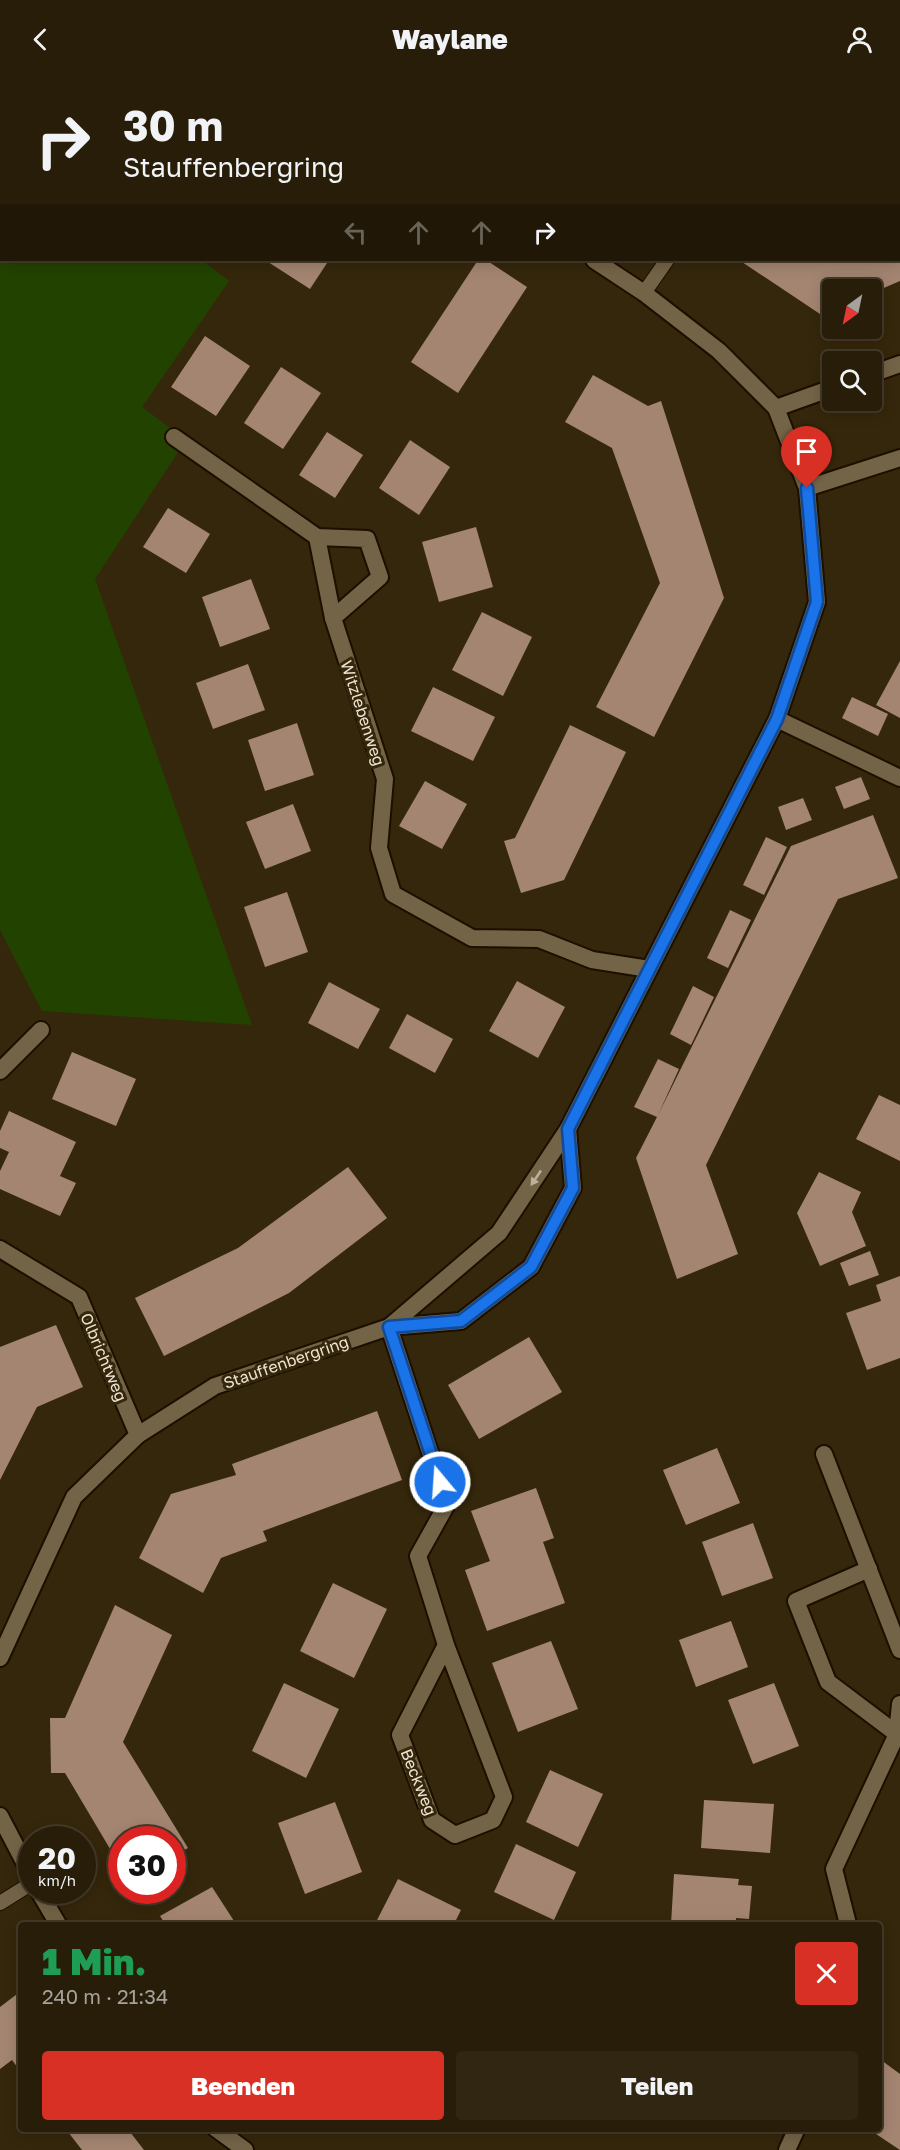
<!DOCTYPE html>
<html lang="de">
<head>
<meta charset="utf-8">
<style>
  :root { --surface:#281d08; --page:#302612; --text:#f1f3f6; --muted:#a5a29c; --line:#443b29; --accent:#d93025 }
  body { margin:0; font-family:"Golos Text",sans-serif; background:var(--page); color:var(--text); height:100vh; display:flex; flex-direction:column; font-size:22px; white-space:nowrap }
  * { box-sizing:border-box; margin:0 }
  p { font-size:20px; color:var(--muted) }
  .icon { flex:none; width:33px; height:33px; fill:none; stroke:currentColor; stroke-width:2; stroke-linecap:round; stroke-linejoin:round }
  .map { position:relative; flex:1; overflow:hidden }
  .drawer { position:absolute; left:18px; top:1844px; width:864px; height:210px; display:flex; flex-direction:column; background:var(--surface); border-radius:6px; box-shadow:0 3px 15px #0003,0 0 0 2px var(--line) }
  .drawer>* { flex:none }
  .banner { position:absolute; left:0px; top:0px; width:900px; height:183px; box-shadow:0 3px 15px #0003,0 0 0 2px var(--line); background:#281d08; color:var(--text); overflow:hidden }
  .needle { width:39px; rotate:213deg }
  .tools { position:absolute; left:822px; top:201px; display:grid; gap:12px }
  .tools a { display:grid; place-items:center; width:60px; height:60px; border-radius:6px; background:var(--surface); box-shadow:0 3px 15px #0003,0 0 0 2px var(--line); font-size:30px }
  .speed { position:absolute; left:18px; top:1748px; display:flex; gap:12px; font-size:30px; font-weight:700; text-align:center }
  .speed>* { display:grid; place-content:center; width:78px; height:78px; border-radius:50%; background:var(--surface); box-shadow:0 3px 15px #0003,0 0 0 2px var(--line); line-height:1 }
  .speed small { font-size:15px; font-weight:400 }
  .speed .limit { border:9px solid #d22; background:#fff; color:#111 }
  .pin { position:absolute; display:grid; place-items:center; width:51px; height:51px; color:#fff; margin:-62px -26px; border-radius:50% 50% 50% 0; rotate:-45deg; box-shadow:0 0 6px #0007 }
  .pin .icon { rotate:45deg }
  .me { position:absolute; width:66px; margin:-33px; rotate:342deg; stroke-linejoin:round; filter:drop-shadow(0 0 4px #0008) }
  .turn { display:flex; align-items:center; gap:21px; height:126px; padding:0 24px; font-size:27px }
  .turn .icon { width:78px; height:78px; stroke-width:2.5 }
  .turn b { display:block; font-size:42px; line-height:51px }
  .lanes { display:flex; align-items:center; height:57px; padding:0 24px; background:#0003; justify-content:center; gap:30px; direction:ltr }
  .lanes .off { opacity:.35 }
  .round { display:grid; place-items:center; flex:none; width:63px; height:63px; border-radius:6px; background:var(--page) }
  .headline { display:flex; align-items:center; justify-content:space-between; height:102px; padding:0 24px }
  h1 { font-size:36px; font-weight:800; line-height:45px; color:#1e9e55 }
  .action { display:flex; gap:12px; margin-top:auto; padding:12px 24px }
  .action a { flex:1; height:69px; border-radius:6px; background:var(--accent); color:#fff; font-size:24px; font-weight:800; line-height:69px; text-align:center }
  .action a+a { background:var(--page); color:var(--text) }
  header { display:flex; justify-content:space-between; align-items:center; height:78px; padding:0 24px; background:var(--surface); font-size:27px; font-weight:800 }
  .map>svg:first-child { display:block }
</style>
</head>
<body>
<header><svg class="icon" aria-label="back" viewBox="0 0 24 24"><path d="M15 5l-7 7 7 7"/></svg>Waylane<svg class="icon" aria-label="person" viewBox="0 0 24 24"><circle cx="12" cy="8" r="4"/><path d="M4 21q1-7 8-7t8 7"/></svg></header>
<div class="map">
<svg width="900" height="2072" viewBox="0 0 900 2072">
  <rect width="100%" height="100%" fill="#35270b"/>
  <polygon fill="#224300" points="0,0 71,1 2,2 2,182 202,182 229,203 142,329 186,362 95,501 252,947 42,933 0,852"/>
  <g fill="#a48572">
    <polygon points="265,182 329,182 310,211"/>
    <polygon points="478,182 486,182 527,209 458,315 411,284"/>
    <polygon points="739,182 900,182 900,203 872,215 872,212 832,212 832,231 820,236"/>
    <polygon points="205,258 250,288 216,338 171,309"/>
    <polygon points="281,289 321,315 283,371 244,345"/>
    <polygon points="593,297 648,328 661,323 724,520 654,659 596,629 660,505 612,370 565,344"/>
    <polygon points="327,354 363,377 335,420 299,397"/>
    <polygon points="410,362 450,389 419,437 379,410"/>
    <polygon points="168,430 210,456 186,495 143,469"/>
    <polygon points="476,449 493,509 439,524 422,464"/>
    <polygon points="251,501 270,551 220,569 202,519"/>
    <polygon points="482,534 532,559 503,618 452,592"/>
    <polygon points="900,583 900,640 876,627"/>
    <polygon points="248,586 265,632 213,651 196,605"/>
    <polygon points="433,609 495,639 473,683 411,653"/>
    <polygon points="852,619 888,636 878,658 842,640"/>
    <polygon points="297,645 314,697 265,713 248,662"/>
    <polygon points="570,647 626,674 564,802 521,815 504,763 515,760"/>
    <polygon points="861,699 870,721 844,731 835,709"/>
    <polygon points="425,703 467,726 442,771 399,748"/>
    <polygon points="803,720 812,742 786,752 778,729"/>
    <polygon points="293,726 311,773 265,791 246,744"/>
    <polygon points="873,737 898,800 838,821 706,1087 738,1176 677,1201 636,1080 657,1039 634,1029 658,981 679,991 658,1037 791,768"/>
    <polygon points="766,759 787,769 764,817 743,807"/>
    <polygon points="287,814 308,874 265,889 244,829"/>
    <polygon points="730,832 751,842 728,890 707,880"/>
    <polygon points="517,903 565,929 538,980 489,953"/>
    <polygon points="329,904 380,931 358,971 308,945"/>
    <polygon points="693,908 714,919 691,967 670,956"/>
    <polygon points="407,936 453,961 435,995 389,970"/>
    <polygon points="72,974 136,1001 116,1048 52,1021"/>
    <polygon points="879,1017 900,1027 900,1083 856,1061"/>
    <polygon points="9,1033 76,1064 60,1098 76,1105 60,1138 0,1111 0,1093 9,1074 0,1070 0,1053"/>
    <polygon points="348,1089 387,1140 289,1215 164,1278 135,1220 238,1170"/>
    <polygon points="819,1094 861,1114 852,1134 866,1168 820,1188 797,1135"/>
    <polygon points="870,1173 879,1197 849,1208 840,1185"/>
    <polygon points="900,1198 900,1280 867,1292 846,1235 881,1223 876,1207"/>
    <polygon points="56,1247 83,1309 37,1329 0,1402 0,1269"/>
    <polygon points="529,1259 562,1314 479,1361 448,1307"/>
    <polygon points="377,1333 402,1402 263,1453 267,1463 221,1480 203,1515 139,1480 171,1416 236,1397 232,1386"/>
    <polygon points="717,1370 740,1425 686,1447 663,1392"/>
    <polygon points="536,1410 554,1460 543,1464 565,1525 487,1553 465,1492 490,1483 471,1433"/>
    <polygon points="753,1445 773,1500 722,1518 702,1464"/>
    <polygon points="333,1505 387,1531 354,1600 300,1573"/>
    <polygon points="115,1527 172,1557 123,1664 188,1770 172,1779 172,1761 122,1761 122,1791 65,1695 51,1695 50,1640 65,1640"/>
    <polygon points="731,1543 748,1589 696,1609 679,1562"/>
    <polygon points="551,1563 578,1631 518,1654 492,1585"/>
    <polygon points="284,1605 339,1631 306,1700 252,1673"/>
    <polygon points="774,1605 799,1668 753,1686 728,1622"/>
    <polygon points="550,1692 603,1716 578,1769 526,1744"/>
    <polygon points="704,1722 774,1726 770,1775 701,1770"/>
    <polygon points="335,1724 362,1794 305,1816 278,1745"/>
    <polygon points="516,1766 576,1794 554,1842 494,1814"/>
    <polygon points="674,1796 739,1801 738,1807 752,1808 749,1841 736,1840 736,1846 671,1846"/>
    <polygon points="398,1801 461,1832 454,1846 375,1846"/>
    <polygon points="212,1809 236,1846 165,1846 160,1838"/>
    <polygon points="21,1913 21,1994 12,1982 0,1991 0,1929"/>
    <polygon points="881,1982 900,1996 900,2072 867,2050 879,2050"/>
    <polygon points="65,2050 127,2050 144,2072 82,2072"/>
  </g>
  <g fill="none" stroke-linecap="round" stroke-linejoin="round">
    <defs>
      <g id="service">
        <polyline points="247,0 248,2"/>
        <polyline points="663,0 665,2"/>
        <polyline points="644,215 667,182"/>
        <polyline points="0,1825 32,1805"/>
      </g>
      <g id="minor">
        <polyline points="339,0 341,2"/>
        <polyline points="872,296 900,286"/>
        <polyline points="776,330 832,310"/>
        <polyline points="174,359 317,459 367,461 380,499 333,540"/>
        <polyline points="807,410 900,380"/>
        <polyline points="317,459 333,540 385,701 379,770 393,816 472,860 539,861 592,882 649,891"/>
        <polyline points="777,641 900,700"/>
        <polyline points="0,993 41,952"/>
        <polyline points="0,1171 79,1219 138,1357"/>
        <polyline points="389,1249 499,1155 568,1051 777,641 817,524 807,410 776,330 719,273 644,215 594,182"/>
        <polyline points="389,1249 447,1426 418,1478 446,1567 400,1657 432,1742 455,1757 493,1742 504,1719 446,1567"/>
        <polyline points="824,1376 900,1572"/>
        <polyline points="869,1491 796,1523 828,1604 897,1656"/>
        <polyline points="0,1580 74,1419 138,1357 215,1308 389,1249 461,1243 531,1189 573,1110 568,1051"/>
        <polyline points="0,1738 32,1799"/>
        <polyline points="38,1812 58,1846"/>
        <polyline points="848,1846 834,1791 897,1656 900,1626"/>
        <polyline points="215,2050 245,2072"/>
        <polyline points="787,2072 797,2050"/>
      </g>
    </defs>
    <use href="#service" stroke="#1c0f00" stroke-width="16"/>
    <use href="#minor" stroke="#1c0f00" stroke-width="20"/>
    <use href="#service" stroke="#746447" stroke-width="14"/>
    <use href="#minor" stroke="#746447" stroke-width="16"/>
  </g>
  <defs><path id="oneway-solid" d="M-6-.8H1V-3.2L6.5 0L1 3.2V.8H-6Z" transform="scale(1.5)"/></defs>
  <use fill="#bdb19c" href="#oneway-solid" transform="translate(536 1100) rotate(124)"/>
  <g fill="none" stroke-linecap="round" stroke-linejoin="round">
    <defs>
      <polyline id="route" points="440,1404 389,1249 461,1243 531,1189 573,1110 568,1051 777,641 817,524 807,410"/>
    </defs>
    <use href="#route" stroke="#114b97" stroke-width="15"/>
    <use href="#route" stroke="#1a73e8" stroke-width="10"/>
  </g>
  <g text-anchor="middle" stroke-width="6" stroke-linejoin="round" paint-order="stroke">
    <g font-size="16" fill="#ede4d4" stroke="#35270b">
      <text transform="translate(363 635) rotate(72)" y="6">Witzlebenweg</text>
      <text transform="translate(104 1279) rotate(67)" y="6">Olbrichtweg</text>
      <text transform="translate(286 1284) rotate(-19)" y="6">Stauffenbergring</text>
      <text transform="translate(419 1704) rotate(68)" y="6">Beckweg</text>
    </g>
  </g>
</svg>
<div class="tools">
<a><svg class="needle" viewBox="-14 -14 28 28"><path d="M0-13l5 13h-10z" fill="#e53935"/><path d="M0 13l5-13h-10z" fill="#a5a29c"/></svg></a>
<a><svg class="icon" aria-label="search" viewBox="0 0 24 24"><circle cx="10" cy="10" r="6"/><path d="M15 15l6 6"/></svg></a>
</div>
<div class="speed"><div>20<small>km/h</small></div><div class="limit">30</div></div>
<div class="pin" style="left:807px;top:410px;background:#d93025"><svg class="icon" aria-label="arrive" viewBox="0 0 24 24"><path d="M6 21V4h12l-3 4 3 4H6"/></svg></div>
<svg class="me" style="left:440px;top:1404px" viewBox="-20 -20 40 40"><circle r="17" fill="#1a73e8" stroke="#fff" stroke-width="3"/><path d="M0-11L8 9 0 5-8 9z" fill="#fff"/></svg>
<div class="banner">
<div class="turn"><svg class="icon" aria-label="right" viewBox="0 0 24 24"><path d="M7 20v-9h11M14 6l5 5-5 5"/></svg><div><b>30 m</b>Stauffenbergring</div></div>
<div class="lanes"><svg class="icon off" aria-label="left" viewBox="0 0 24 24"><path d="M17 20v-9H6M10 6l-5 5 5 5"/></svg><svg class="icon off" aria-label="ahead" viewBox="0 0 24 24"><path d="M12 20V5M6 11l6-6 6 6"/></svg><svg class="icon off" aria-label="ahead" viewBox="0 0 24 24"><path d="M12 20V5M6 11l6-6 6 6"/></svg><svg class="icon" aria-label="right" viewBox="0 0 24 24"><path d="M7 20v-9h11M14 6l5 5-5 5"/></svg></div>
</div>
<section class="drawer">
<div class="headline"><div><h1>1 Min.</h1><p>240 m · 21:34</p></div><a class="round" style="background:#d93025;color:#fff"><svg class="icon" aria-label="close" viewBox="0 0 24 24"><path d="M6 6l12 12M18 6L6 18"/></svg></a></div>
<div class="action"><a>Beenden</a><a>Teilen</a></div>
</section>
</div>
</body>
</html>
